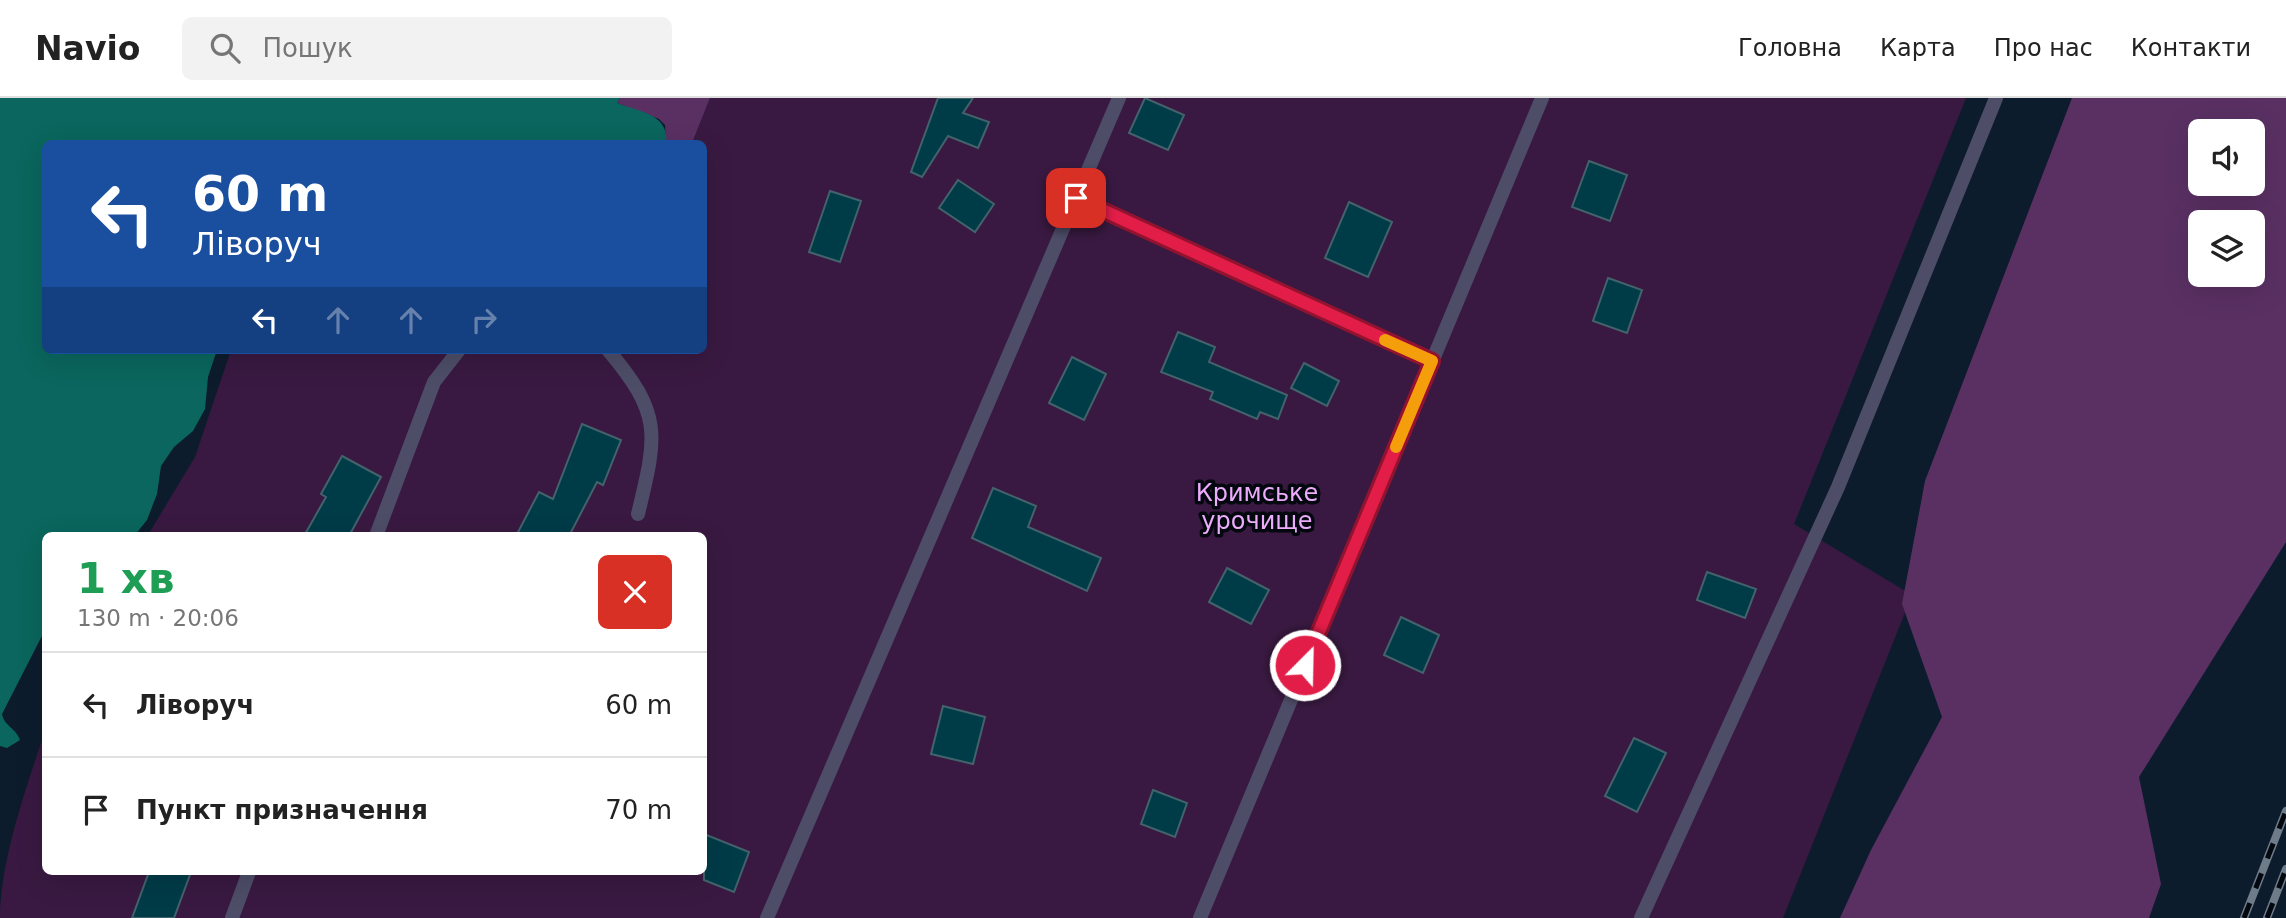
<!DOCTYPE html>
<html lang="uk">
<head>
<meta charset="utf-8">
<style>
  :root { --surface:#fff; --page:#f2f2f2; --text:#222; --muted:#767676; --line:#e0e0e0 }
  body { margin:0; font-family:"DejaVu Sans",sans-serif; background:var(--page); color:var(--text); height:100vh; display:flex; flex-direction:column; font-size:26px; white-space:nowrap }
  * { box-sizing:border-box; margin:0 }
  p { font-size:23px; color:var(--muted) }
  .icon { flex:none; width:38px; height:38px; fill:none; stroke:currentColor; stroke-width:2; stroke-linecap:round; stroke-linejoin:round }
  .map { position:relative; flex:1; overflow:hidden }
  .panel { position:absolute; left:42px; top:434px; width:665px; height:343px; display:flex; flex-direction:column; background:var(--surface); border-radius:10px; box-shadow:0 7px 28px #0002 }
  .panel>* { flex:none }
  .top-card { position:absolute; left:42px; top:42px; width:665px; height:214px; border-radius:10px; box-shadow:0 7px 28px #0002; background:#1a4fa0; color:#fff; overflow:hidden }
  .tools { position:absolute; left:2188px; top:21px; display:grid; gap:14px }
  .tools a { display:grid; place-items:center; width:77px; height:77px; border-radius:10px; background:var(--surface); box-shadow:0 7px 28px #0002; font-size:35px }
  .pin { position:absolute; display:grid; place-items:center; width:60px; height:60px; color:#fff; margin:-30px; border-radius:14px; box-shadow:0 4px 10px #0006 }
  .me { position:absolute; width:77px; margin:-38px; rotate:23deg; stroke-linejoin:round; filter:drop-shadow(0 0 5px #0008) }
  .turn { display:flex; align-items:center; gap:24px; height:147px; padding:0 35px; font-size:32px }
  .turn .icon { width:91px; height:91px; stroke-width:2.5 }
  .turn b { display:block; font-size:49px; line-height:60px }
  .lanes { display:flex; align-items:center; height:66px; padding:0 35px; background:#0003; justify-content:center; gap:35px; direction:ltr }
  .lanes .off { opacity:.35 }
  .round { display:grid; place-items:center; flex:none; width:74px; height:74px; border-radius:10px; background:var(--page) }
  .headline { display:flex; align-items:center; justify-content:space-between; height:119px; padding:0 35px }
  h1 { font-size:42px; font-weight:700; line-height:52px; color:#1e9e55 }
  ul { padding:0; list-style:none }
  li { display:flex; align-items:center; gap:21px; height:105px; padding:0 35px; border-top:2px solid var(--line) }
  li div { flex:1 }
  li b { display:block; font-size:26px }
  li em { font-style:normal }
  header { display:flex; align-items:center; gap:42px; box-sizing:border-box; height:98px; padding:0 35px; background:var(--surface); border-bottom:2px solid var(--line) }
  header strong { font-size:33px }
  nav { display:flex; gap:38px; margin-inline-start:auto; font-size:24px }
  .search { width:490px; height:63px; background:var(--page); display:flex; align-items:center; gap:18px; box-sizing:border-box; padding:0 24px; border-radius:10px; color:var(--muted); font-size:26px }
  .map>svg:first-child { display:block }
</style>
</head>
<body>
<header>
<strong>Navio</strong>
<div class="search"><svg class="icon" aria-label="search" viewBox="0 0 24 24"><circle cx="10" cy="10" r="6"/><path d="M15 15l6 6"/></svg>Пошук</div>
<nav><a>Головна</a><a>Карта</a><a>Про нас</a><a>Контакти</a></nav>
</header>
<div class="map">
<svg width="2286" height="820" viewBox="0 0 2286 820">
  <rect width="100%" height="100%" fill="#0d1c2d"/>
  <path fill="#391941" d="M710 0H1966L1794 426 1912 497 1783 820H0C0 763 27 687 45 633L46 774H704V438L148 437 195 359 231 252H704V46L692 45Z"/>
  <g fill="#5a3063" fill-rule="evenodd">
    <polygon points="620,0 710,0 692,45 666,45 665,27 659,21 617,5"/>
    <path d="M2072 0H2286V444L2139 679 2161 786 2149 820H1840L1871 752 1942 619 1902 506 1925 383ZM2200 33H2252V86H2200ZM2200 124H2252V177H2200Z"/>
  </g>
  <path fill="#0a665e" d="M0 0H620L617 5C640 14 670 16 666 46H46V252H217L208 279 205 311 193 333 174 349 161 368 157 396 147 422 135 437 46 438 45 532 2 616C4 628 16 630 20 642L7 650 0 648Z"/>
  <g fill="#003b48" stroke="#43636c" stroke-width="2">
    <polygon points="938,0 973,0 963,15 989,24 978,50 948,38 922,79 911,74"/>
    <polygon points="1145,0 1184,17 1168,52 1129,35"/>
    <polygon points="1589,63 1627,77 1610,123 1572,109"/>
    <polygon points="958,82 994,106 975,134 939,110"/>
    <polygon points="830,93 861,103 840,164 809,154"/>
    <polygon points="1349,104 1392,124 1368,179 1325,160"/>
    <polygon points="1608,180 1642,192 1627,235 1593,223"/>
    <polygon points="1178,234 1215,249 1209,264 1287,297 1278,321 1260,314 1257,321 1210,301 1213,294 1161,274"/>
    <polygon points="1072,259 1106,276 1084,322 1049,305"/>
    <polygon points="1304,265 1339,283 1327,308 1291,290"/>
    <polygon points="582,326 621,342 603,387 597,384 569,438 516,438 539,394 553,401"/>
    <polygon points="342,358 381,379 349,438 304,438 326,399 321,396"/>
    <polygon points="993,390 1036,408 1028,429 1101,460 1087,493 972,440"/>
    <polygon points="1227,470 1269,492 1251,526 1209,504"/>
    <polygon points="1707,474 1756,491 1745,520 1697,502"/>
    <polygon points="1401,519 1439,537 1423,575 1384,557"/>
    <polygon points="943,608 985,619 973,666 931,656"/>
    <polygon points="1634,640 1666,655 1637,714 1605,698"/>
    <polygon points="1153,692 1187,705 1175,739 1141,726"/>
    <polygon points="704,736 749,754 734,794 704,782"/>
    <polygon points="149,774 191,774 174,820 132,820"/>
  </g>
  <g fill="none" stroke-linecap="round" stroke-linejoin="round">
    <g stroke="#4e4d68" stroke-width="14">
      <polyline points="1076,100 1432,263"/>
      <path d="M608 252C663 317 657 337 638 416"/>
      <polyline points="376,438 434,284 459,252"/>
      <polyline points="232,820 249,774"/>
      <polyline points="767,820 1119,0"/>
      <polyline points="1200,820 1542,0"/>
      <polyline points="1641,820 1838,389 1996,0"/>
    </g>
    <defs>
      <g id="rail">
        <polyline points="2244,820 2286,713"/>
        <polyline points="2267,820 2286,771"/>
      </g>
    </defs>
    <use href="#rail" stroke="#6e7b89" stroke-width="8"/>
    <use href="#rail" stroke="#03070e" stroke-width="5" stroke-dasharray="16" stroke-linecap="butt"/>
  </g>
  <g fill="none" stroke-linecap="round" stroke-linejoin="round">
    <defs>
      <polyline id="route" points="1076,100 1432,263 1305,567"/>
    </defs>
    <use href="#route" stroke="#92132f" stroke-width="18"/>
    <use href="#route" stroke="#e11d48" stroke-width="12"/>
    <polyline stroke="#f59e0b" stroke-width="12" points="1385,242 1432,263 1396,349"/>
  </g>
  <g text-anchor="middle" stroke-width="7" stroke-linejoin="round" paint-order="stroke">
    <g font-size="24" fill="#ecacfb" stroke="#03070e">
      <text x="1257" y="403">Кримське<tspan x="1257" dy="28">урочище</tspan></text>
    </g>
  </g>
</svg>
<div class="tools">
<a><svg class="icon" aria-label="sound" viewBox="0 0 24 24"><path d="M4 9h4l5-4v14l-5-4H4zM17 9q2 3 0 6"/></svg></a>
<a><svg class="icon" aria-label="layers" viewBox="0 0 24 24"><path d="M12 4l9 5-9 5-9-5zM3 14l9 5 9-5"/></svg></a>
</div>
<div class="pin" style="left:1076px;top:100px;background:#d93025"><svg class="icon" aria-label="arrive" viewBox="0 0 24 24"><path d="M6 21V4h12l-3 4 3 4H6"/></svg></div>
<svg class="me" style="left:1305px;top:567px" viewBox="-20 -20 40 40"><circle r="17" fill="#e11d48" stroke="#fff" stroke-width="3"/><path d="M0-11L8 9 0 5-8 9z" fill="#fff"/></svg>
<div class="top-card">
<div class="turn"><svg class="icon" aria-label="left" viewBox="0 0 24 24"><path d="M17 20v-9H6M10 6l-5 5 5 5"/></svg><div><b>60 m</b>Ліворуч</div></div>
<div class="lanes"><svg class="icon" aria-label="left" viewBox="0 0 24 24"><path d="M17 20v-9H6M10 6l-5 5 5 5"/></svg><svg class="icon off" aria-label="ahead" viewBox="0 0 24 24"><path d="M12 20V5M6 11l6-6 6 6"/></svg><svg class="icon off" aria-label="ahead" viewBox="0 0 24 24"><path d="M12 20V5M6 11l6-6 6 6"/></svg><svg class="icon off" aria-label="right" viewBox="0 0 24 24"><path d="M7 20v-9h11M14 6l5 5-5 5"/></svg></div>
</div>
<section class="panel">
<div class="headline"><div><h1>1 хв</h1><p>130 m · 20:06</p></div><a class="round" style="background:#d93025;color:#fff"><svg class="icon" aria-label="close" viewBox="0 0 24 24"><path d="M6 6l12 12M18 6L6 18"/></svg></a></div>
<ul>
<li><svg class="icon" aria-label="left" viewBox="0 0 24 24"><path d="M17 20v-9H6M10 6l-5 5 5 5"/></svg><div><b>Ліворуч</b></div><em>60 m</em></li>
<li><svg class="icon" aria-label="arrive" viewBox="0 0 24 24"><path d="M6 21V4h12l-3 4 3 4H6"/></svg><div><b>Пункт призначення</b></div><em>70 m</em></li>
</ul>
</section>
</div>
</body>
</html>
